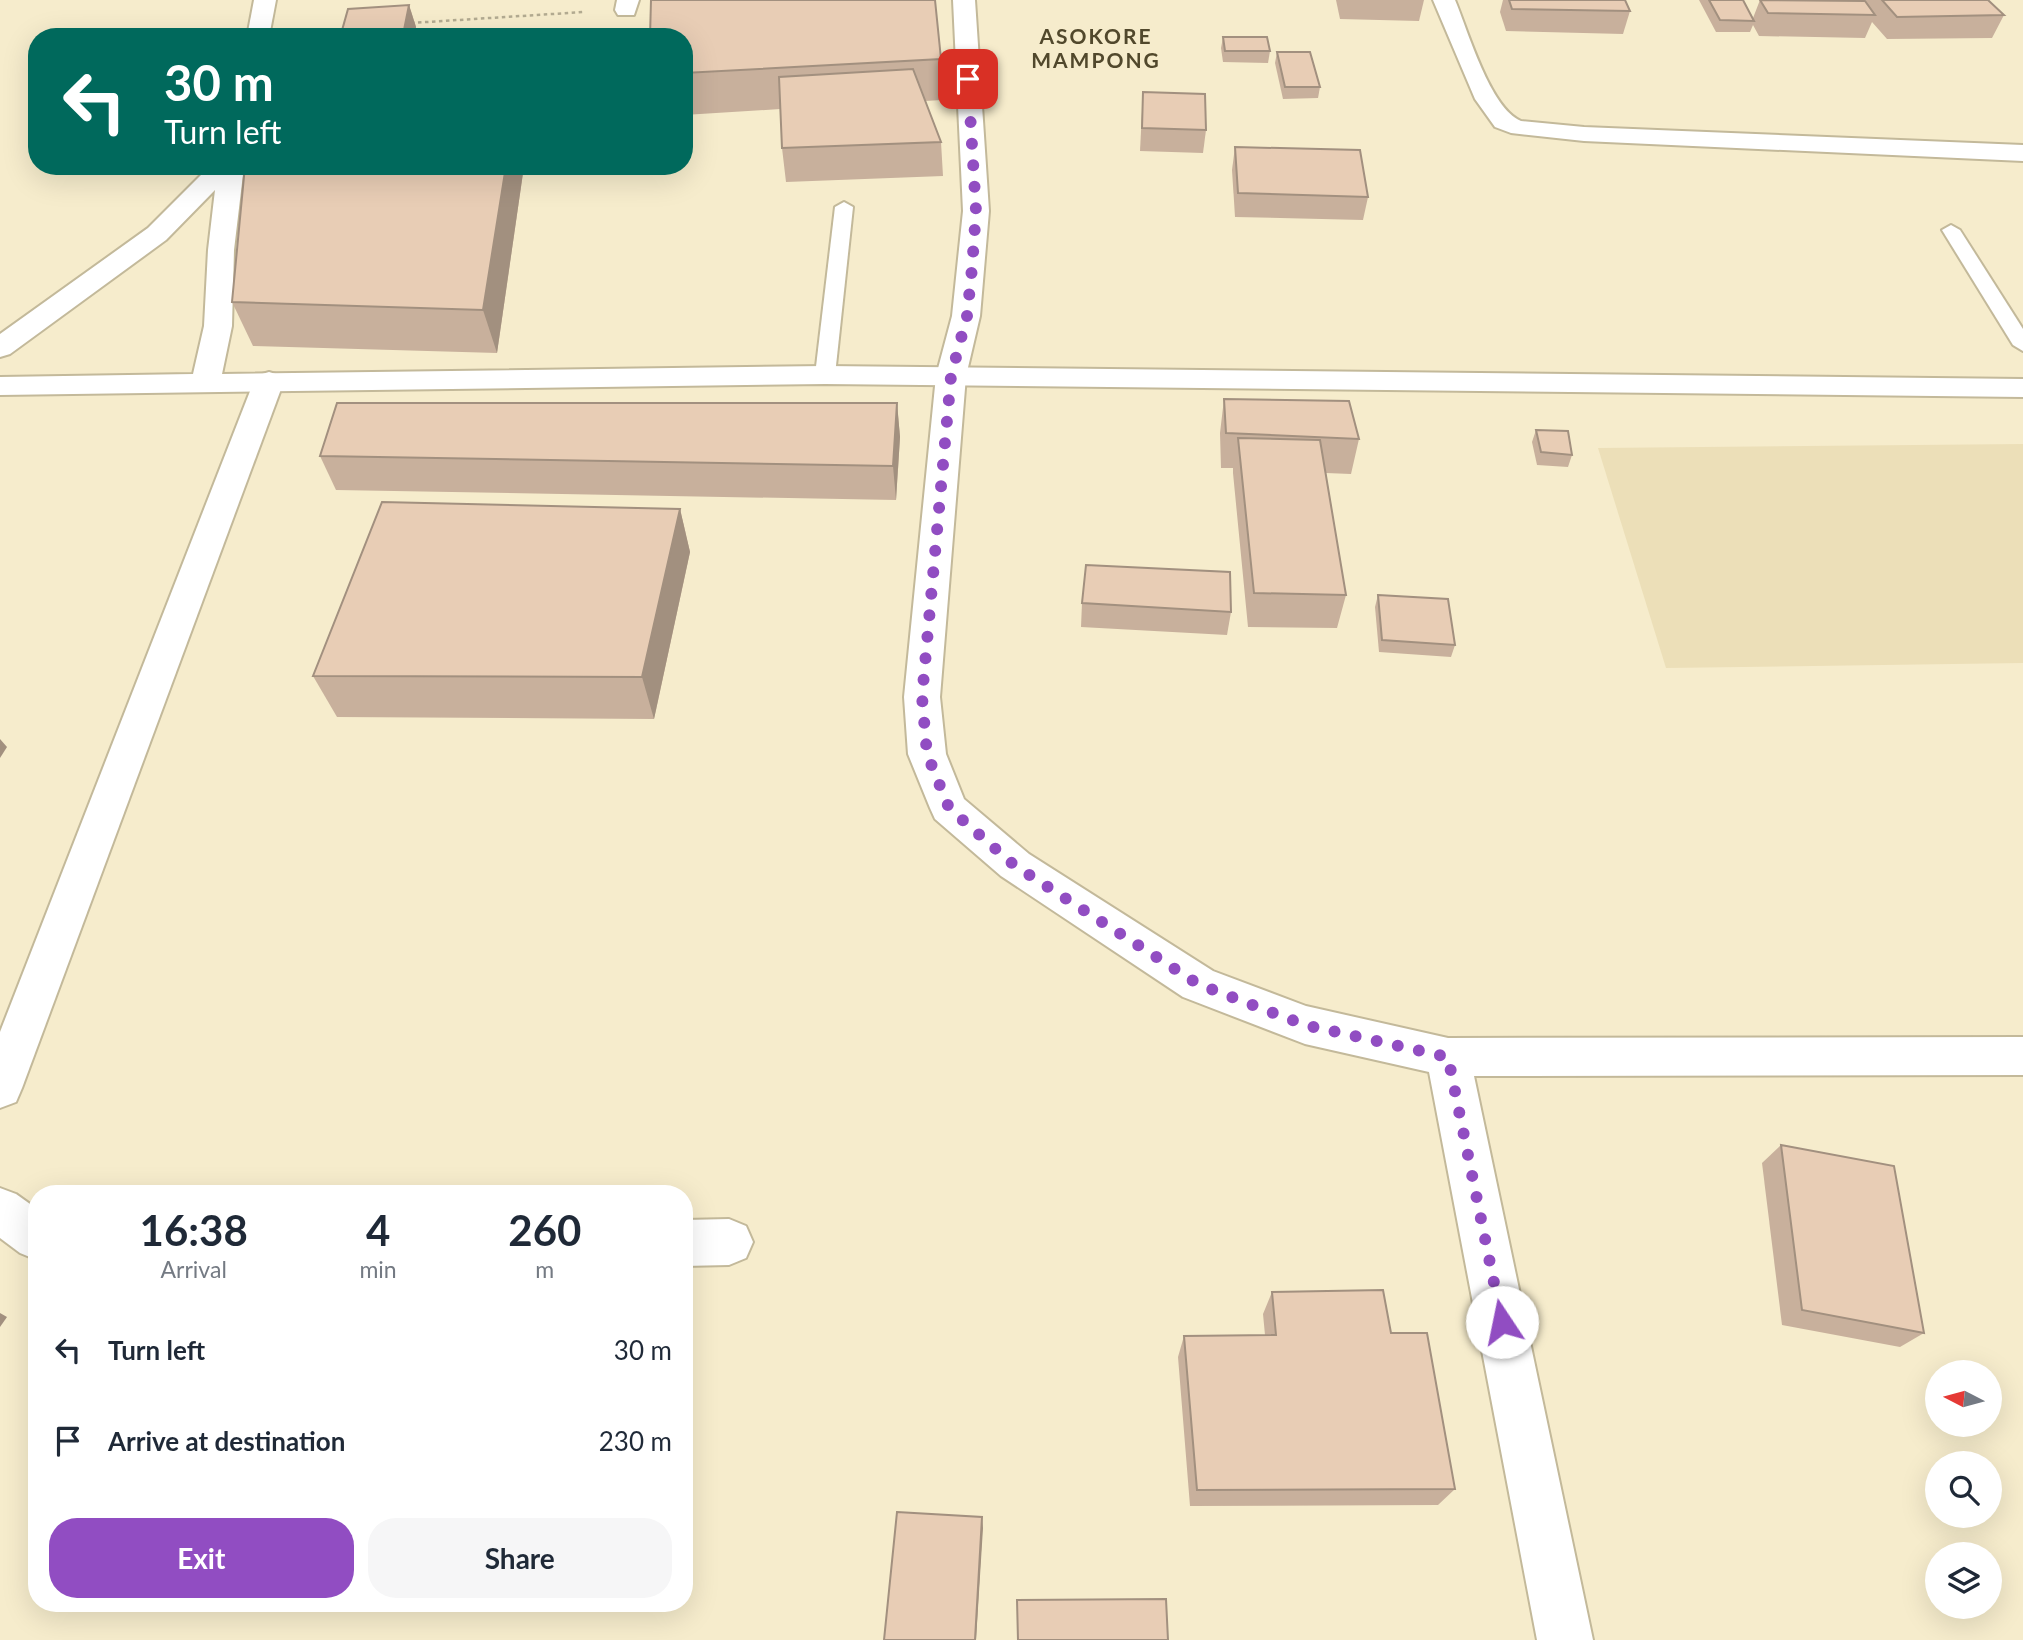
<!DOCTYPE html>
<html lang="en">
<head>
<meta charset="utf-8">
<style>
  :root { --surface:#fff; --page:#f6f6f7; --text:#1f2937; --muted:#747a83; --accent:#914dc2 }
  body { margin:0; font-family:Lato,sans-serif; background:var(--page); color:var(--text); height:100vh; display:flex; flex-direction:column; font-size:26px; white-space:nowrap }
  * { box-sizing:border-box; margin:0 }
  p { font-size:23px; color:var(--muted) }
  .icon { flex:none; width:38px; height:38px; fill:none; stroke:currentColor; stroke-width:2; stroke-linecap:round; stroke-linejoin:round }
  .map { position:relative; flex:1; overflow:hidden }
  .sheet { position:absolute; left:28px; top:1185px; width:665px; height:427px; display:flex; flex-direction:column; background:var(--surface); border-radius:28px; box-shadow:0 7px 28px #0002 }
  .sheet>* { flex:none }
  .hud { position:absolute; left:28px; top:28px; width:665px; height:147px; border-radius:28px; box-shadow:0 7px 28px #0002; background:#00695c; color:#fff; overflow:hidden }
  .needle { width:46px; rotate:276deg }
  .buttons { position:absolute; left:1925px; top:1360px; display:grid; gap:14px }
  .buttons a { display:grid; place-items:center; width:77px; height:77px; border-radius:50%; background:var(--surface); box-shadow:0 7px 28px #0002; font-size:35px }
  .pin { position:absolute; display:grid; place-items:center; width:60px; height:60px; color:#fff; margin:-30px; border-radius:14px; box-shadow:0 4px 10px #0006 }
  .me { position:absolute; width:77px; margin:-38px; rotate:349deg; stroke-linejoin:round; filter:drop-shadow(0 0 5px #0008) }
  .turn { display:flex; align-items:center; gap:24px; height:147px; padding:0 21px; font-size:32px }
  .turn .icon { width:91px; height:91px; stroke-width:2.5 }
  .turn b { display:block; font-size:49px; line-height:60px }
  .eta { display:flex; justify-content:space-evenly; align-items:center; height:119px; text-align:center }
  .eta b { font-size:42px; font-weight:700; line-height:49px }
  .button { display:flex; gap:14px; margin-top:auto; padding:14px 21px }
  .button a { flex:1; height:80px; border-radius:28px; background:var(--accent); color:#fff; font-size:28px; font-weight:700; line-height:80px; text-align:center }
  .button a+a { background:var(--page); color:var(--text) }
  ul { padding:0; list-style:none }
  li { display:flex; align-items:center; gap:21px; height:91px; padding:0 21px }
  li div { flex:1 }
  li b { display:block; font-size:26px }
  li em { font-style:normal }
  .map>svg:first-child { display:block }
</style>
</head>
<body>
<div class="map">
<svg width="2023" height="1640" viewBox="0 0 2023 1640">
  <rect width="100%" height="100%" fill="#f6eccc"/>
  <polygon fill="#ecdfb8" points="2023,444 2023,663 1666,668 1598,448"/>
  <g fill="none" stroke-linecap="round" stroke-linejoin="round">
    <defs>
      <g id="lane">
        <polygon points="844,202 853,207 835,375 832,379 818,379 815,375 835,207"/>
        <polygon points="1951,225 1960,230 2023,329 2023,351 2013,345 1942,230"/>
      </g>
      <g id="street">
        <polygon points="617,0 639,0 634,15 618,15 615,10"/>
        <polygon points="953,0 975,0 989,211 980,316 966,376 940,697 946,754 964,799 1029,854 1213,971 1306,1006 1448,1038 2023,1037 2023,1075 1474,1076 1593,1640 1537,1640 1429,1072 1305,1044 1183,997 1001,876 935,819 930,808 908,754 904,697 936,376 952,316 963,211"/>
        <path d="M1433 0H1455C1468 31 1490 108 1521 121L1584 127 2023 145V161L1584 141 1511 133 1495 127 1475 99Z"/>
        <polygon points="269,372 279,375 284,381 22,1088 16,1102 0,1108 0,1032 254,381 259,375"/>
        <polygon points="0,1188 16,1194 37,1209 37,1260 20,1253 0,1238"/>
        <polygon points="729,1219 746,1226 753,1242 746,1258 729,1265 684,1266 684,1220"/>
      </g>
      <g id="secondary">
        <polygon points="254,0 276,0 269,37 247,37"/>
        <polygon points="210,166 244,166 234,250 232,326 222,374 825,366 2023,379 2023,397 825,384 0,395 0,377 193,374 204,326 208,250 215,190 166,240 10,354 0,357 0,334 148,228"/>
      </g>
    </defs>
    <use href="#lane" stroke="#c3b99a" stroke-width="4"/>
    <use href="#street" stroke="#c3b99a" stroke-width="4"/>
    <use href="#secondary" stroke="#c3b99a" stroke-width="4"/>
    <g stroke="#b3ab91" stroke-width="2.5" stroke-dasharray="3.5 3.5" stroke-linecap="butt">
      <polyline points="411,23 584,12"/>
      <polyline points="303,35 347,29"/>
    </g>
    <use href="#lane" fill="#fff" fill-rule="evenodd"/>
    <use href="#street" fill="#fff" fill-rule="evenodd"/>
    <use href="#secondary" fill="#fff" fill-rule="evenodd"/>
  </g>
  <g fill="#c8b09c">
    <polygon points="1336,0 1424,0 1419,21 1340,19"/>
    <polygon points="1503,0 1625,0 1630,11 1623,34 1506,31 1500,12"/>
    <polygon points="1699,0 1743,0 1753,18 1760,0 1865,2 1866,0 1988,0 2004,15 1992,38 1887,39 1872,22 1865,38 1759,36 1753,25 1750,32 1716,32"/>
    <polygon points="409,5 416,27 414,37 341,37 341,34"/>
    <polygon points="684,37 941,59 942,100 925,101 941,142 943,176 786,182 782,148 780,109 684,115"/>
    <polygon points="1223,37 1270,51 1268,63 1223,62 1221,48"/>
    <polygon points="1277,52 1320,87 1318,98 1283,99 1275,63"/>
    <polygon points="1143,92 1206,130 1203,153 1140,151"/>
    <polygon points="1235,147 1368,197 1363,220 1235,217 1232,170"/>
    <polygon points="524,166 497,353 253,346 232,302"/>
    <polygon points="1224,399 1359,439 1351,474 1326,473 1346,595 1337,628 1248,627 1233,473 1233,468 1221,468 1220,433"/>
    <polygon points="897,403 900,437 896,500 336,490 320,456"/>
    <polygon points="1536,430 1572,455 1568,467 1537,465 1532,442"/>
    <polygon points="680,509 690,552 654,719 337,717 313,676"/>
    <polygon points="1378,595 1455,645 1451,657 1379,652 1375,607"/>
    <polygon points="1082,603 1231,612 1227,635 1081,627"/>
    <polygon points="1781,1145 1924,1333 1900,1347 1782,1325 1762,1163"/>
    <polygon points="1272,1292 1391,1333 1455,1489 1438,1505 1190,1506 1178,1357 1184,1336 1265,1335 1263,1314"/>
  </g>
  <g fill="#a2907f">
    <polygon points="409,5 416,27 414,37 406,37 404,30"/>
    <polygon points="506,166 524,166 497,353 483,310"/>
    <polygon points="897,403 900,437 896,500 893,466"/>
    <polygon points="680,509 690,552 654,719 642,677"/>
    <polygon points="0,739 7,747 0,758"/>
    <polygon points="0,1313 7,1317 0,1327"/>
    <polygon points="982,1517 983,1528 976,1640 975,1640"/>
  </g>
  <g fill="#e8cdb5" stroke="#a2907f" stroke-width="2">
    <polygon points="651,0 935,0 941,59 684,73 684,37 650,37"/>
    <polygon points="1509,0 1625,0 1630,11 1512,9"/>
    <polygon points="1709,0 1743,0 1754,21 1720,20"/>
    <polygon points="1760,0 1865,1 1875,15 1768,13"/>
    <polygon points="1882,0 1988,0 2004,15 1897,17"/>
    <polygon points="409,5 404,30 341,34 348,9"/>
    <polygon points="1223,37 1267,37 1270,51 1225,51"/>
    <polygon points="1277,52 1310,52 1320,87 1285,87"/>
    <polygon points="913,69 941,142 782,148 779,77"/>
    <polygon points="1143,92 1205,94 1206,130 1142,128"/>
    <polygon points="1235,147 1360,150 1368,197 1238,193"/>
    <polygon points="245,166 506,166 483,310 232,302"/>
    <polygon points="1224,399 1349,401 1359,439 1226,433"/>
    <polygon points="337,403 897,403 893,466 320,456"/>
    <polygon points="1536,430 1568,431 1572,455 1541,452"/>
    <polygon points="1238,438 1320,440 1346,595 1254,593"/>
    <polygon points="382,502 680,509 642,677 313,676"/>
    <polygon points="1086,565 1230,572 1231,612 1082,603"/>
    <polygon points="1378,595 1448,599 1455,645 1382,640"/>
    <polygon points="1781,1145 1894,1166 1924,1333 1802,1310"/>
    <polygon points="1383,1290 1391,1333 1427,1333 1455,1489 1197,1490 1184,1336 1276,1335 1272,1292"/>
    <polygon points="897,1512 982,1517 975,1640 884,1640"/>
    <polygon points="1166,1599 1168,1640 1018,1640 1017,1600"/>
  </g>
  <g fill="none" stroke-linecap="round" stroke-linejoin="round">
    <polyline stroke="#914dc2" stroke-width="12" stroke-dasharray="0 21.6" points="968,79 976,211 972,268 967,316 951,376 922,697 927,754 949,808 1014,865 1198,984 1305,1025 1448,1057 1502,1322"/>
  </g>
  <g text-anchor="middle" stroke-width="5" stroke-linejoin="round" paint-order="stroke">
    <g font-size="21" font-weight="bold" letter-spacing="2" fill="#51482c" stroke="#f6eccc">
      <text x="1096" y="44">ASOKORE<tspan x="1096" dy="24">MAMPONG</tspan></text>
    </g>
  </g>
</svg>
<div class="buttons">
<a><svg class="needle" viewBox="-14 -14 28 28"><path d="M0-13l5 13h-10z" fill="#e53935"/><path d="M0 13l5-13h-10z" fill="#747a83"/></svg></a>
<a><svg class="icon" aria-label="search" viewBox="0 0 24 24"><circle cx="10" cy="10" r="6"/><path d="M15 15l6 6"/></svg></a>
<a><svg class="icon" aria-label="layers" viewBox="0 0 24 24"><path d="M12 4l9 5-9 5-9-5zM3 14l9 5 9-5"/></svg></a>
</div>
<div class="pin" style="left:968px;top:79px;background:#d93025"><svg class="icon" aria-label="arrive" viewBox="0 0 24 24"><path d="M6 21V4h12l-3 4 3 4H6"/></svg></div>
<svg class="me" style="left:1502px;top:1322px" viewBox="-20 -20 40 40"><circle r="19" fill="#fff"/><path d="M0-13L10 11 0 6-10 11z" fill="#914dc2"/></svg>
<div class="hud">
<div class="turn"><svg class="icon" aria-label="left" viewBox="0 0 24 24"><path d="M17 20v-9H6M10 6l-5 5 5 5"/></svg><div><b>30 m</b>Turn left</div></div>
</div>
<section class="sheet">
<div class="eta">
<div><b>16:38</b><p>Arrival</p></div>
<div><b>4</b><p>min</p></div>
<div><b>260</b><p>m</p></div>
</div>
<ul>
<li><svg class="icon" aria-label="left" viewBox="0 0 24 24"><path d="M17 20v-9H6M10 6l-5 5 5 5"/></svg><div><b>Turn left</b></div><em>30 m</em></li>
<li><svg class="icon" aria-label="arrive" viewBox="0 0 24 24"><path d="M6 21V4h12l-3 4 3 4H6"/></svg><div><b>Arrive at destination</b></div><em>230 m</em></li>
</ul>
<div class="button"><a>Exit</a><a>Share</a></div>
</section>
</div>
</body>
</html>
